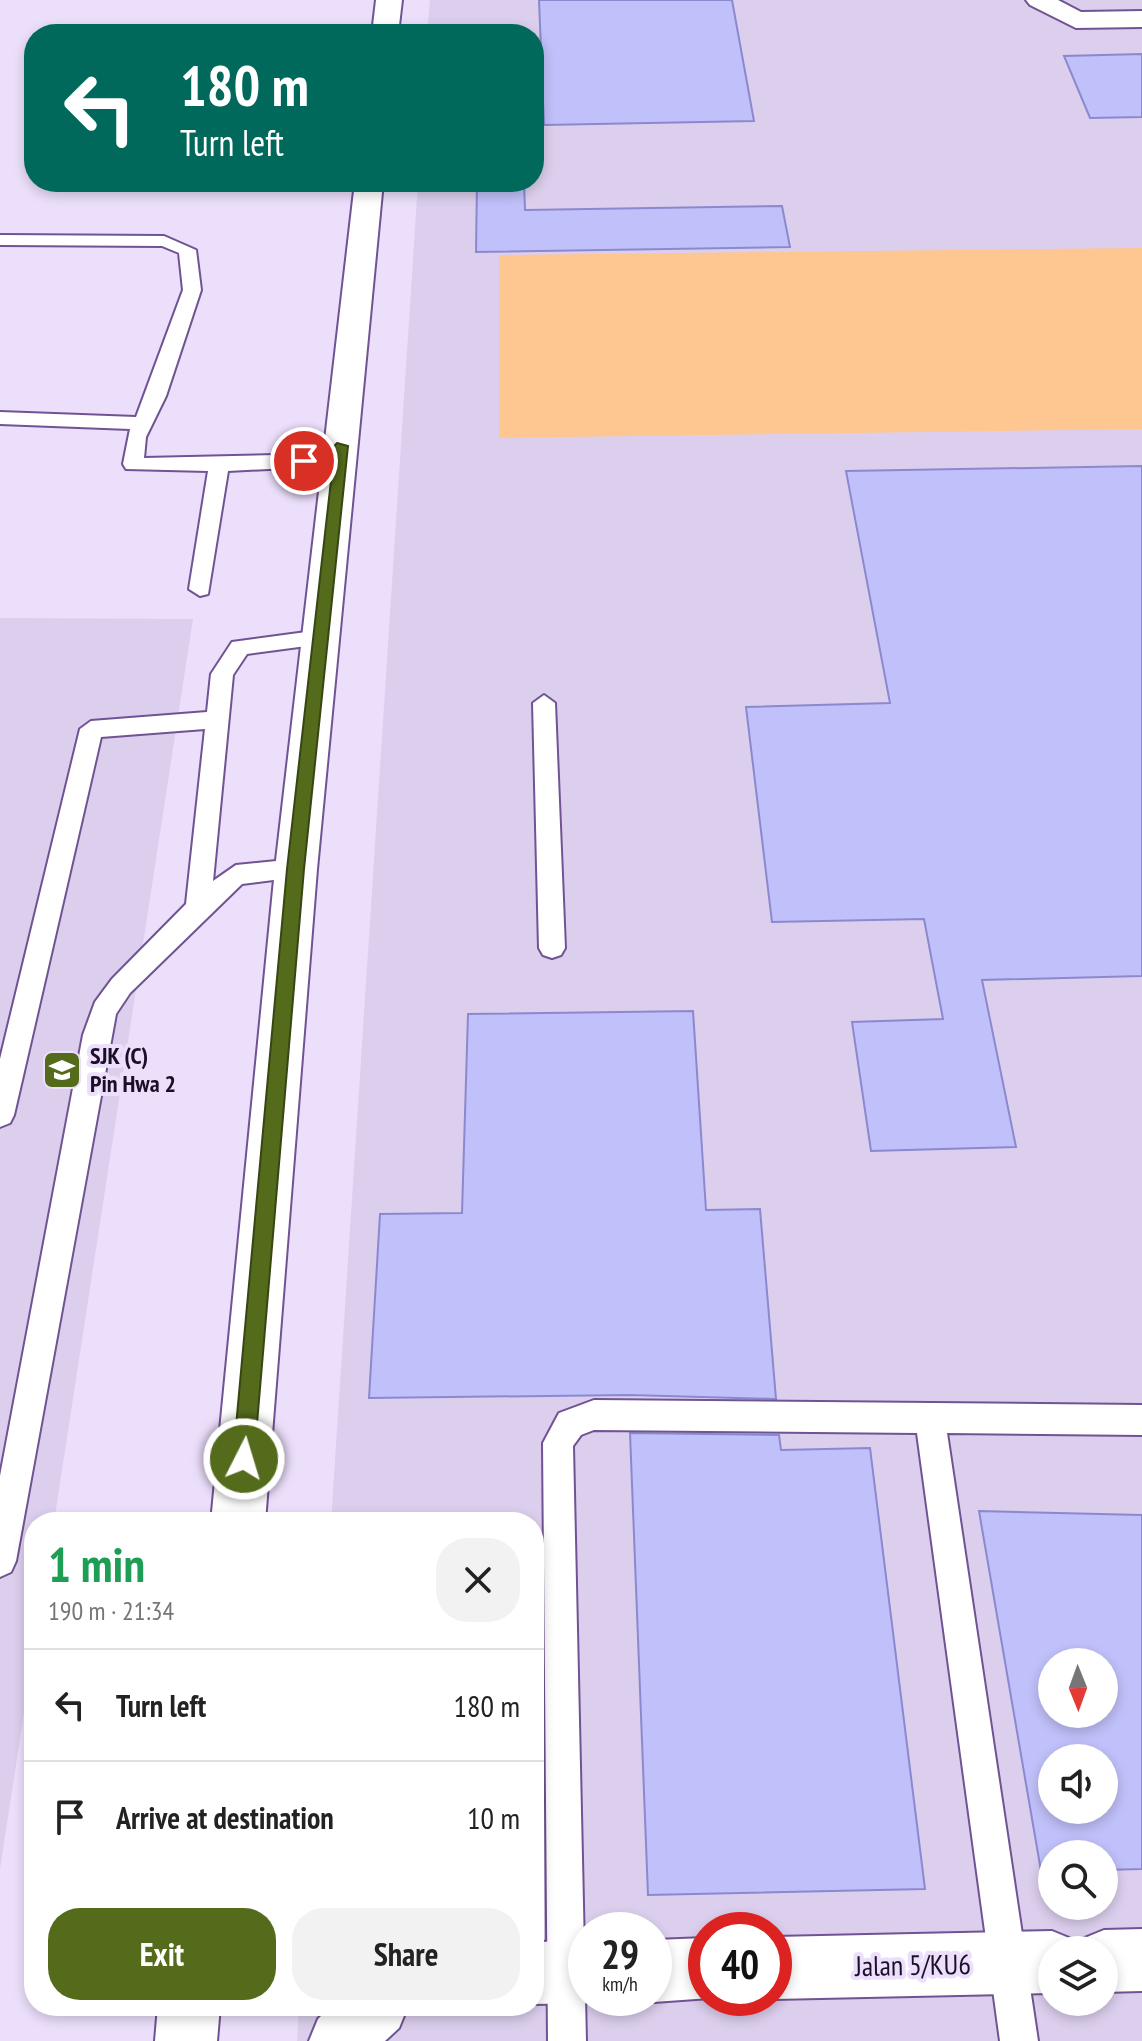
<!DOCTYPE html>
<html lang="en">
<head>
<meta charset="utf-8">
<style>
  :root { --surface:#fff; --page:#f2f2f2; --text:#222; --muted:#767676; --line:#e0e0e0; --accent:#546b1c }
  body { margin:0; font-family:"PT Sans Narrow",sans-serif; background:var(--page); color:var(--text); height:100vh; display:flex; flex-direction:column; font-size:30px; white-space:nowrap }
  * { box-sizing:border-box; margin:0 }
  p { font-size:26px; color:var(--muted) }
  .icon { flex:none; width:44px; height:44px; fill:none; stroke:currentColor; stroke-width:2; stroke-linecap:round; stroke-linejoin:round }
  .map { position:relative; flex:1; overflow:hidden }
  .details { position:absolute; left:24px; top:1512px; width:520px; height:504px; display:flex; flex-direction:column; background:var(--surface); border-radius:32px; box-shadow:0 4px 12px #0003 }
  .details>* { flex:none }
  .guide { position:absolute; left:24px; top:24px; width:520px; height:168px; border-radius:32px; box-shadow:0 4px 12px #0003; background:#00695c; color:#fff; overflow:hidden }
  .needle { width:52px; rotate:179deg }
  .fabs { position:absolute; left:1038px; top:1648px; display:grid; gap:16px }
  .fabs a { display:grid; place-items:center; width:80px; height:80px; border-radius:50%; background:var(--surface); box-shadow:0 4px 12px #0003; font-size:40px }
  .speed { position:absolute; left:568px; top:1912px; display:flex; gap:16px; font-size:40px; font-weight:700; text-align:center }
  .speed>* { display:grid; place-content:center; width:104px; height:104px; border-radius:50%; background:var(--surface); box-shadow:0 4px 12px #0003; line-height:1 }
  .speed small { font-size:20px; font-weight:400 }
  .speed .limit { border:12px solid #d22; background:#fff; color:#111 }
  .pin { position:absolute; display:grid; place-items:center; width:68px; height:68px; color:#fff; margin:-34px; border:4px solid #fff; border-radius:50%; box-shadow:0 2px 8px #0007 }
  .me { position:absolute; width:88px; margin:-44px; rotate:5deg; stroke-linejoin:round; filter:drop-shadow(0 0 6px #0008) }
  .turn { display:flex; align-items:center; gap:28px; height:168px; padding:0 24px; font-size:36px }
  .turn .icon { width:104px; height:104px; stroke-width:2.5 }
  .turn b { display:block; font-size:56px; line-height:68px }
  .round { display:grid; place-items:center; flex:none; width:84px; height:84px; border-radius:32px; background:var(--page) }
  .head { display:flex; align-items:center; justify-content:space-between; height:136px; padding:0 24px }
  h1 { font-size:48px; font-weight:600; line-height:60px; color:#1e9e55 }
  .button { display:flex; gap:16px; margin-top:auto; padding:16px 24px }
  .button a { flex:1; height:92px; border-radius:32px; background:var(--accent); color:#fff; font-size:32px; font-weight:600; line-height:92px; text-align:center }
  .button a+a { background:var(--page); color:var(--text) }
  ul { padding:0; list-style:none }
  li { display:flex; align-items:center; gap:24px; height:112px; padding:0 24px; border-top:2px solid var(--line) }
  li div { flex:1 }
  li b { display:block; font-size:30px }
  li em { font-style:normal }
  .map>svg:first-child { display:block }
</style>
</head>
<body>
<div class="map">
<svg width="1142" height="2041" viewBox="0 0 1142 2041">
  <rect width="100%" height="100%" fill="#ecdffc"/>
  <g fill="#dccfee" fill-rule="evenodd">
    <path d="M430 0H1142V2041H297L299 2006H534V1522H331L418 182H534V34H427ZM1052 1662H1104V1714H1052ZM1052 1758H1104V1810H1052ZM1052 1854H1104V1906H1052ZM586 1930H654V1998H586ZM706 1930H774V1998H706ZM1052 1950H1104V2002H1052Z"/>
    <polygon points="0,618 193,619 54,1522 34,1522 34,1648 0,1869"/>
  </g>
  <polygon fill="#fec690" points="1142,248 1142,429 499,438 499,255"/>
  <g fill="#c0c0fa" stroke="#8b89ce" stroke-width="2" fill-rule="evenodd">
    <polygon points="539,0 732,0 754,121 544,125"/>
    <polygon points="1142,54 1142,117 1090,118 1064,56"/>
    <polygon points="477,182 524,182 525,210 782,206 790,247 476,252"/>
    <polygon points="1142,466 1142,976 982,980 1016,1147 871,1151 852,1022 943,1019 924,919 772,922 746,707 890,703 846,471"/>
    <polygon points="693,1011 706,1210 760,1209 776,1399 629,1395 369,1398 380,1214 462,1213 468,1014"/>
    <polygon points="630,1433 779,1435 781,1450 870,1448 925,1889 648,1895"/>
    <path d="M979 1511 1142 1515V1869L1104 1870V1854H1052V1871H1041ZM1052 1662H1104V1714H1052ZM1052 1758H1104V1810H1052Z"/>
  </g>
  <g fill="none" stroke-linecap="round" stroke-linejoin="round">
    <defs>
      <g id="service">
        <polygon points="0,235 164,236 196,250 201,290 166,396 146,437 144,458 322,454 341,440 351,446 335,464 328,466 228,471 208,594 200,596 189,589 208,471 126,469 123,464 130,429 0,424 0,412 136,417 183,290 179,253 162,246 0,245"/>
        <polygon points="321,630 332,638 329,643 247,654 233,675 213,881 236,865 296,859 305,862 308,869 305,876 242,884 130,993 116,1014 16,1561 11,1572 0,1577 0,1476 83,1035 95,1002 112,979 186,904 205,729 101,737 14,1115 10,1123 0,1127 0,1059 80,729 91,721 207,712 211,674 232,642"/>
        <polygon points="544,695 555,703 565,948 561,955 552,958 543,955 539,948 533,703"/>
        <polygon points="594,1400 1142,1405 1142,1435 947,1433 1038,2041 1000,2041 917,1433 594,1430 581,1435 573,1446 586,2041 548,2041 543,1443 559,1413"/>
      </g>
      <g id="minor">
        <polygon points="1026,0 1058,0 1081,12 1142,11 1142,27 1076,28 1030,5"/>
        <polygon points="1142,1929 1142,1991 1104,1992 1104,1950 1078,1950 1082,1939 1104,1930"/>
        <polygon points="1052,1931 1074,1940 1078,1950 1052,1950 1052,1993 774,1999 772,1998 774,1937"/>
        <polygon points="706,1938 706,1998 710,1998 654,2002 645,1998 654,1998 654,1940"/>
        <polygon points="586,1941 586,1998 598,1998 586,2003 534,2004 534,1942"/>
        <polygon points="331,2006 408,2006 399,2028 385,2041 309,2041 318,2019"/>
      </g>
      <g id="tertiary">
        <polygon points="376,0 402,0 398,34 372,34"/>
        <polygon points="355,182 383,182 317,869 265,1522 211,1522 275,869"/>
        <polygon points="158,2006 220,2006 217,2041 155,2041"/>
      </g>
    </defs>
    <use href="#service" stroke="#705392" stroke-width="4"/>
    <use href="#minor" stroke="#705392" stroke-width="4"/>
    <use href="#tertiary" stroke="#705392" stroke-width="4"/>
    <use href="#service" fill="#fff" fill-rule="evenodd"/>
    <use href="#minor" fill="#fff" fill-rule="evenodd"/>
    <use href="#tertiary" fill="#fff" fill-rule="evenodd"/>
  </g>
  <polygon fill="#546b1c" stroke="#374612" stroke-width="2" points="337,443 348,446 304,869 254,1459 251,1467 244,1470 236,1467 233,1459 287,869 333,463 304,466 297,461 304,457 324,456"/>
  <defs>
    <symbol id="school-square" viewBox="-11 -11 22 22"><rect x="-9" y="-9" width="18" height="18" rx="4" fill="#546b1c" stroke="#ecdffc"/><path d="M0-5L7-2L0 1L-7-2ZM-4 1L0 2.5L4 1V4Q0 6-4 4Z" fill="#fff"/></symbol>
  </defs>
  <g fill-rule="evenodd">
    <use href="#school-square" x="40" y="1048" width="44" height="44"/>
  </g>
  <g text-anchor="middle" stroke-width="8" stroke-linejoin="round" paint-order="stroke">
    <g font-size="24" font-weight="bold" fill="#1b0f28" stroke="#ecdffc" text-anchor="start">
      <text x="90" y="1064">SJK (C)<tspan x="90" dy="28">Pin Hwa 2</tspan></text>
    </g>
    <g font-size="28" fill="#1b0f28" stroke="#ecdffc">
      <text transform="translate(913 1965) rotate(-1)" y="10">Jalan 5/KU6</text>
    </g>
  </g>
</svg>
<div class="fabs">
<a><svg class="needle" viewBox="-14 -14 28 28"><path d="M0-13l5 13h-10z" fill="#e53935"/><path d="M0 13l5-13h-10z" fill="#767676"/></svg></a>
<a><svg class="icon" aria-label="sound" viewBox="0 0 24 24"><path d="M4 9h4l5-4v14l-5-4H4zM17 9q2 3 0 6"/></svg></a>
<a><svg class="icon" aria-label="search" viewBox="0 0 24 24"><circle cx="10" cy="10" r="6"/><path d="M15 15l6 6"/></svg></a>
<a><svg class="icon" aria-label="layers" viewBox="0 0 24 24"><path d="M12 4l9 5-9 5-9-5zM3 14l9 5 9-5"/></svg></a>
</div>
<div class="speed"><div>29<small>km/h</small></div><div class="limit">40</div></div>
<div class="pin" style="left:304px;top:461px;background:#d93025"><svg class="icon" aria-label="arrive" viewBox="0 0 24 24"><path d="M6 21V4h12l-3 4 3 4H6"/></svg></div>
<svg class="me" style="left:244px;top:1459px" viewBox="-20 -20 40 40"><circle r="17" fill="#546b1c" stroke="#fff" stroke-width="3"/><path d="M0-11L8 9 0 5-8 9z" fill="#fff"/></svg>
<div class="guide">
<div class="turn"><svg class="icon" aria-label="left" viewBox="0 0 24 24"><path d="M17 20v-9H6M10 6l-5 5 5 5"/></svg><div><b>180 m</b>Turn left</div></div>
</div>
<section class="details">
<div class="head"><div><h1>1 min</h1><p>190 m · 21:34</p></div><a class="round"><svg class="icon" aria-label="close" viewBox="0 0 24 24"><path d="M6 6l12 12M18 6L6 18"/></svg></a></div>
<ul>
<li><svg class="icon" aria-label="left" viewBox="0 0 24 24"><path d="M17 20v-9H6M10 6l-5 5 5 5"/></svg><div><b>Turn left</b></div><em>180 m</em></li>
<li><svg class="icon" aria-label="arrive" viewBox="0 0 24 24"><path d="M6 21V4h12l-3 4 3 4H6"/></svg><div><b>Arrive at destination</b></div><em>10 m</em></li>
</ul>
<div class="button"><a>Exit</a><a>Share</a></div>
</section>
</div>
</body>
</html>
